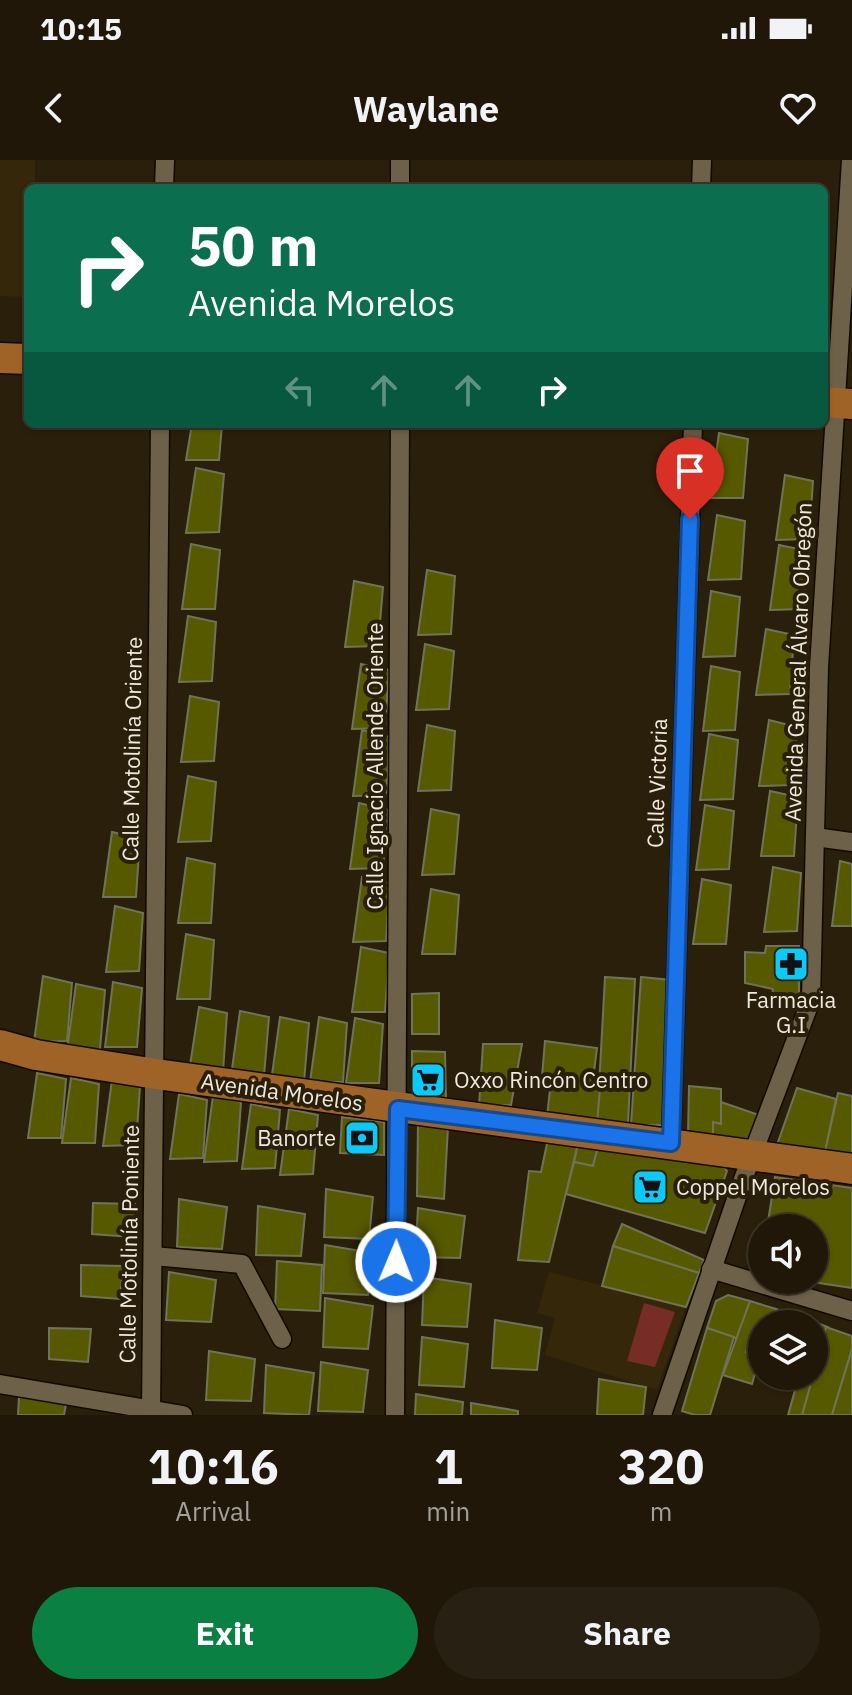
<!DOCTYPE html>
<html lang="en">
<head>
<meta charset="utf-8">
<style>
  :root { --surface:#201708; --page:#282012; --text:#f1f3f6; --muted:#a29f9c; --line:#3d3629; --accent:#0b8043 }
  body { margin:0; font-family:"IBM Plex Sans",sans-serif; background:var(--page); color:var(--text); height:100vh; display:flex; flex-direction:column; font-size:30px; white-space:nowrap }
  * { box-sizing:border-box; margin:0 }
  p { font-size:26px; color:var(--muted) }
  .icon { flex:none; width:44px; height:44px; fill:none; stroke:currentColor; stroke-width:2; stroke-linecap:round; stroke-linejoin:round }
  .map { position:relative; height:1255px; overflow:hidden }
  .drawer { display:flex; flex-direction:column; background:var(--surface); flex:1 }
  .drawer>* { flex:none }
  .guide { position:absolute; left:24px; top:24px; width:804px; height:244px; border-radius:12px; box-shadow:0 2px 6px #0004,0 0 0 2px var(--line); background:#0b6e4f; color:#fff; overflow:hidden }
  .controls { position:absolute; left:748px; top:1054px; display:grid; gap:16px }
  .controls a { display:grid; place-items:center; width:80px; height:80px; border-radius:50%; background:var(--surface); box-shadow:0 2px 6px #0004,0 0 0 2px var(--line); font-size:40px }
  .pin { position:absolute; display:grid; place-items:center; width:68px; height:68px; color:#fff; margin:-82px -34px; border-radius:50% 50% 50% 0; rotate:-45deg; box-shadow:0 0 8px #0007 }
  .pin .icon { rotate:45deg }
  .me { position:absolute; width:88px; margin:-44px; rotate:1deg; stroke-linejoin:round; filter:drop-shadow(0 0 6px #0008) }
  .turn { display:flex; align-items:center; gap:28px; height:168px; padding:0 32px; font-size:36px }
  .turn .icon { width:104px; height:104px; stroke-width:2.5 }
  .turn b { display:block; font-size:56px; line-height:68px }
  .lanes { display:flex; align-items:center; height:76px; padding:0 32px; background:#0003; justify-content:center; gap:40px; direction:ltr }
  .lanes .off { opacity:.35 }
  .eta { display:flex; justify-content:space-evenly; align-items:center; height:136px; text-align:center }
  .eta b { font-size:48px; font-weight:800; line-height:56px }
  .cta { display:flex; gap:16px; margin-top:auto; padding:16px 32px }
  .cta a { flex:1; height:92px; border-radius:48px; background:var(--accent); color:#fff; font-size:32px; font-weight:800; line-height:92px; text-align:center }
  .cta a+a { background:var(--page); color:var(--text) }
  .status { display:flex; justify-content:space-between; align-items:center; height:56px; padding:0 40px; background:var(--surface); direction:ltr }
  .status svg { height:22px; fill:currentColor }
  header { display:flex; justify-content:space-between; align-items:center; height:104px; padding:0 32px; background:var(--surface); font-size:36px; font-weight:800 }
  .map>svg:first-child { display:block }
</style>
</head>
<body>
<div class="status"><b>10:15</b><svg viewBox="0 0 49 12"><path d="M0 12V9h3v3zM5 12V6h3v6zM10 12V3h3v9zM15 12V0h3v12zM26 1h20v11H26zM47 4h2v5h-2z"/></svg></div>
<header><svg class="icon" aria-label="back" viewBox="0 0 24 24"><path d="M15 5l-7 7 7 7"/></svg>Waylane<svg class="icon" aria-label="heart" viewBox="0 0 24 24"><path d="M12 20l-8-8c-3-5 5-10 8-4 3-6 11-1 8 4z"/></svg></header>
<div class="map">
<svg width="852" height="1255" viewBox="0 0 852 1255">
  <rect width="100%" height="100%" fill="#2a1f0a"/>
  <g fill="#34270a">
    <polygon points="0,0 35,0 35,28 28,28 28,137 0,136"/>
    <polygon points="549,1112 686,1147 657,1230 545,1195 555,1158 537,1153"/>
  </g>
  <polygon fill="#782c26" points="644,1143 675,1152 655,1207 627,1201"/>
  <g fill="#575900" stroke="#707259" stroke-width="2">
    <polygon points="192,264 222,264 219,300 186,300"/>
    <polygon points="719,273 748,279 743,338 710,338"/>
    <polygon points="196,308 224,314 219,372 186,373"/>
    <polygon points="785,315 813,321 809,379 776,380"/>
    <polygon points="717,355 745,361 741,419 708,420"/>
    <polygon points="191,384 220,390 215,449 182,449"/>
    <polygon points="779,385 808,391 803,449 770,450"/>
    <polygon points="427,410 455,416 451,474 418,475"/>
    <polygon points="354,421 383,427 378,486 345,487"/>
    <polygon points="711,431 740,437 735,496 703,497"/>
    <polygon points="188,456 216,462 212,521 179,522"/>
    <polygon points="766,469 794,475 790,534 756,535"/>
    <polygon points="425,484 454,491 449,549 416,550"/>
    <polygon points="361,504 389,510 385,568 352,569"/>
    <polygon points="711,506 740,512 735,570 703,571"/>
    <polygon points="190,536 219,542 214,601 181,602"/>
    <polygon points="769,560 797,567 793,625 759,626"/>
    <polygon points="427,565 455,571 451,630 418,631"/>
    <polygon points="362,570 390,577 386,635 353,636"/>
    <polygon points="709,574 738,580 733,639 700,640"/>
    <polygon points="188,616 216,622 211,681 178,682"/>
    <polygon points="770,631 798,637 794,696 761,696"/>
    <polygon points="359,643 388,650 383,708 350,709"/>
    <polygon points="705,645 734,651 729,709 696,710"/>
    <polygon points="431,649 459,655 454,714 422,715"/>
    <polygon points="112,672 140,678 136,737 103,737"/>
    <polygon points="187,698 215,704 211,763 178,763"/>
    <polygon points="840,701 852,704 852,766 832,766"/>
    <polygon points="773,707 801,713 797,771 764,772"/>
    <polygon points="362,717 390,723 386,781 353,782"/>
    <polygon points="702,719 731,725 726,784 693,784"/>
    <polygon points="431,729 459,735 455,794 422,794"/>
    <polygon points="115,746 143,753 139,811 106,812"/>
    <polygon points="186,774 214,780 210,839 177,839"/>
    <polygon points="766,786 799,786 799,841 772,837 773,829 745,823 745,792 765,793"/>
    <polygon points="361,787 389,793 385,852 352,852"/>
    <polygon points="43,816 72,823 67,881 34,882"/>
    <polygon points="605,817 635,819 628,964 597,963"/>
    <polygon points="641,817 671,820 664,965 631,965"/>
    <polygon points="113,822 142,828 137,887 105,887"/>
    <polygon points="76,824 105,830 100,889 67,890"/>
    <polygon points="439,833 439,874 412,874 412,834"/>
    <polygon points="199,847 227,853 223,912 189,912"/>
    <polygon points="240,851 269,857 264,916 231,916"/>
    <polygon points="280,857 309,863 304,922 271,922"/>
    <polygon points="319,857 347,863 343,922 310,922"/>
    <polygon points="355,858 383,864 379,923 346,923"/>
    <polygon points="545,881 597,888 592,928 600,928 597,963 547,957 550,929 541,928"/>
    <polygon points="483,884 522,884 511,945 479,946"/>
    <polygon points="412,891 445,892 446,940 412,935"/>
    <polygon points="37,913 66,919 61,978 28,978"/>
    <polygon points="71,918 99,924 95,983 62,983"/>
    <polygon points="112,920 140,926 136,985 103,986"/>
    <polygon points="689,926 721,929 721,964 713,962 713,978 688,975"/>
    <polygon points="797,928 836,939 825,992 777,985"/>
    <polygon points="838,933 852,936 852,996 825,992"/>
    <polygon points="179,934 207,940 203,998 170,999"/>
    <polygon points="213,936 241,942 237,1001 204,1002"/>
    <polygon points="721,942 759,955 749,983 713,978 713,962 721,964"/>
    <polygon points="251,944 280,950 275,1008 242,1009"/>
    <polygon points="289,949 318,955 313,1014 280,1015"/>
    <polygon points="342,957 384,962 384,995 340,993"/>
    <polygon points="418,963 448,967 444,1039 417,1036"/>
    <polygon points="548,979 578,984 549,1102 518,1100 529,1011 541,1012"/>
    <polygon points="578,984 598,987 593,1006 574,1002"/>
    <polygon points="598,987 719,1002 727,1011 705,1073 566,1034 574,1002 593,1006"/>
    <polygon points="775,1017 852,1028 852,1128 799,1120 814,1120 814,1068 767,1068"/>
    <polygon points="326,1029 373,1037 369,1079 324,1077"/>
    <polygon points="179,1039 227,1047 222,1089 177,1087"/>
    <polygon points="93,1043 135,1044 132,1077 92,1074"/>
    <polygon points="258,1046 305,1054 301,1096 256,1095"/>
    <polygon points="418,1048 465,1056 460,1098 415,1097"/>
    <polygon points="622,1064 704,1100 699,1113 613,1086"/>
    <polygon points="325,1085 373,1093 368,1135 323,1133"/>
    <polygon points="613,1086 699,1113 686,1147 602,1126"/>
    <polygon points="277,1101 322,1105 320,1151 275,1149"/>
    <polygon points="81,1105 123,1106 120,1139 81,1136"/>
    <polygon points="169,1112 216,1120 211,1162 166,1160"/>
    <polygon points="424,1117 471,1124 467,1167 422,1165"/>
    <polygon points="728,1135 750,1141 738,1179 707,1168 716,1141"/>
    <polygon points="325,1138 373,1146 368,1189 323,1187"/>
    <polygon points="750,1141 776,1149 771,1164 762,1164 762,1185 749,1181 746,1192 760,1196 752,1224 723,1215"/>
    <polygon points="776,1149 798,1156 796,1164 771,1164"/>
    <polygon points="798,1156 828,1167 814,1214 814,1164 796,1164"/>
    <polygon points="495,1160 542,1168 537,1210 492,1208"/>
    <polygon points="826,1167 852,1176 852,1189 832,1255 802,1255"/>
    <polygon points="49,1168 91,1169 88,1202 49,1199"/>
    <polygon points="707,1168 734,1177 710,1255 695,1255 682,1251"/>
    <polygon points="422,1177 468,1184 464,1227 419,1225"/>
    <polygon points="852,1189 852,1255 832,1255"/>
    <polygon points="209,1191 255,1199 251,1241 206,1240"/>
    <polygon points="321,1202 368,1210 363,1252 318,1251"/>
    <polygon points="266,1205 314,1213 309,1255 264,1253"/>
    <polygon points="780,1216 813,1216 802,1255 788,1255 797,1223"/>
    <polygon points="599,1219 646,1227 643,1255 597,1255"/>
    <polygon points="416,1234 463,1242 462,1255 415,1255"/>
    <polygon points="19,1236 66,1244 64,1255 18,1255"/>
    <polygon points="471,1243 518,1251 518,1255 471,1255"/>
  </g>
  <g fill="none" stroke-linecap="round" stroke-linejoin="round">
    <defs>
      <g id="street">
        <polyline points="400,0 400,28"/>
        <polyline points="164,28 165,0"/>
        <polyline points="701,28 702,0"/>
        <polyline points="815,677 852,682"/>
        <polyline points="671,983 693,264"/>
        <polyline points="153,1096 242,1104 282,1179"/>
        <polyline points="711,1109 852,1151"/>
        <polyline points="0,1224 183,1255"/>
        <polyline points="151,1255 160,264"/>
        <polyline points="395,1255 400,264"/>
        <polyline points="662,1255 742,1022 811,840 819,507 851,0"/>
      </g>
      <g id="primary">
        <polyline points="0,198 28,199"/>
        <polyline points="824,242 852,244"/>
        <polyline points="0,885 36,895 156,914 852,1009"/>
      </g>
    </defs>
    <use href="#street" stroke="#120900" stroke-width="21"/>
    <use href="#primary" stroke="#120900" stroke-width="33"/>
    <use href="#street" stroke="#6d614a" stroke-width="18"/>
    <use href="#primary" stroke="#9f6327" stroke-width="30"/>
  </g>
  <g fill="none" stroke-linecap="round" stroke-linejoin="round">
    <defs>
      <polyline id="route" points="396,1102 398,949 671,983 690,359"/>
    </defs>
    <use href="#route" stroke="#114b97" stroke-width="20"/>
    <use href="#route" stroke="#1a73e8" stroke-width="14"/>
  </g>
  <defs>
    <symbol id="pharmacy-square" viewBox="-11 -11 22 22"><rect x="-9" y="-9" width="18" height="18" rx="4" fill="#0acafa" stroke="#2a1f0a"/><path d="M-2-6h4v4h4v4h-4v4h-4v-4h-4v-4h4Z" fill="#111"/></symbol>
    <symbol id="supermarket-square" viewBox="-11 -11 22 22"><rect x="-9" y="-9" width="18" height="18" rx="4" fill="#0acafa" stroke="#2a1f0a"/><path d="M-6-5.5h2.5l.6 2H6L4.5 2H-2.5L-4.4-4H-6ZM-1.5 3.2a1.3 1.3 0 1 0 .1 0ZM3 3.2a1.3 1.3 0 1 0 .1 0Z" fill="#111"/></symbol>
    <symbol id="bank-square" viewBox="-11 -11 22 22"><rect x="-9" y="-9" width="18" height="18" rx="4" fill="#0acafa" stroke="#2a1f0a"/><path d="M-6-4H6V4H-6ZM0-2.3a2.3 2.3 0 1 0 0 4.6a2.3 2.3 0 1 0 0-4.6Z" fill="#111"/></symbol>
  </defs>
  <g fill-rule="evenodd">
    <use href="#pharmacy-square" x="771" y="784" width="40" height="40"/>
    <use href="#supermarket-square" x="408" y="900" width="40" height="40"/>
    <use href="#bank-square" x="342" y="958" width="40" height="40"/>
    <use href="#supermarket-square" x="630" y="1007" width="40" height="40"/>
  </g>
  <g text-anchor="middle" stroke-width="8" stroke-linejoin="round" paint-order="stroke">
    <g font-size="22" fill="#f0e9dd" stroke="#2a1f0a">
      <text transform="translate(798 502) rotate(-88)" y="8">Avenida General Álvaro Obregón</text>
      <text transform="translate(132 589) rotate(-89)" y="8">Calle Motolinía Oriente</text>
      <text transform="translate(375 606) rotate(-90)" y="8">Calle Ignacio Allende Oriente</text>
      <text transform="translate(657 623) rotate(-88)" y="8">Calle Victoria</text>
      <text transform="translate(282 932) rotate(8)" y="8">Avenida Morelos</text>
      <text transform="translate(129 1084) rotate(-89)" y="8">Calle Motolinía Poniente</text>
    </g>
    <g font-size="22" fill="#f0e9dd" stroke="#2a1f0a" text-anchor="start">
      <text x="791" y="848" text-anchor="middle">Farmacia<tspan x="791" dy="25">G.I</tspan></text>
      <text x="454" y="928">Oxxo Rincón Centro</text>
      <text x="336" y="986" text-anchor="end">Banorte</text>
      <text x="676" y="1035">Coppel Morelos</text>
    </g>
  </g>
</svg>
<div class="controls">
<a><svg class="icon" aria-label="sound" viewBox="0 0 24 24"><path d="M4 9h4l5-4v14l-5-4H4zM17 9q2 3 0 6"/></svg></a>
<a><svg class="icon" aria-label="layers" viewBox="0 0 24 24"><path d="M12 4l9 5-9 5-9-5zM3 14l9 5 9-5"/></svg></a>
</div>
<div class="pin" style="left:690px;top:359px;background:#d93025"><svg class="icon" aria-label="arrive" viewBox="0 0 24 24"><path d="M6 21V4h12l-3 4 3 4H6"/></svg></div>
<svg class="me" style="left:396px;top:1102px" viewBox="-20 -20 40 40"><circle r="17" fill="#1a73e8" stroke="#fff" stroke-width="3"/><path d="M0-11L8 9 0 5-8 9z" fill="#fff"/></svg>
<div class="guide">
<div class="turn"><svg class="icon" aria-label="right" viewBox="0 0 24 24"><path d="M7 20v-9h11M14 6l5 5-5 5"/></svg><div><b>50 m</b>Avenida Morelos</div></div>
<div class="lanes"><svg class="icon off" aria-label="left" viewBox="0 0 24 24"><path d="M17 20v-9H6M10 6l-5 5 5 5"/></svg><svg class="icon off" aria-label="ahead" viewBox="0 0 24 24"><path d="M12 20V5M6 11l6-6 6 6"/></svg><svg class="icon off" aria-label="ahead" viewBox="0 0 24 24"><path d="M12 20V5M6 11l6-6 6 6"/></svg><svg class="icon" aria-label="right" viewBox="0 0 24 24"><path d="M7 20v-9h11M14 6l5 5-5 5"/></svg></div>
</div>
</div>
<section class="drawer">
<div class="eta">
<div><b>10:16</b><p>Arrival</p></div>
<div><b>1</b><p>min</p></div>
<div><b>320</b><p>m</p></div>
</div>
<div class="cta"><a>Exit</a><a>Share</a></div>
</section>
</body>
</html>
